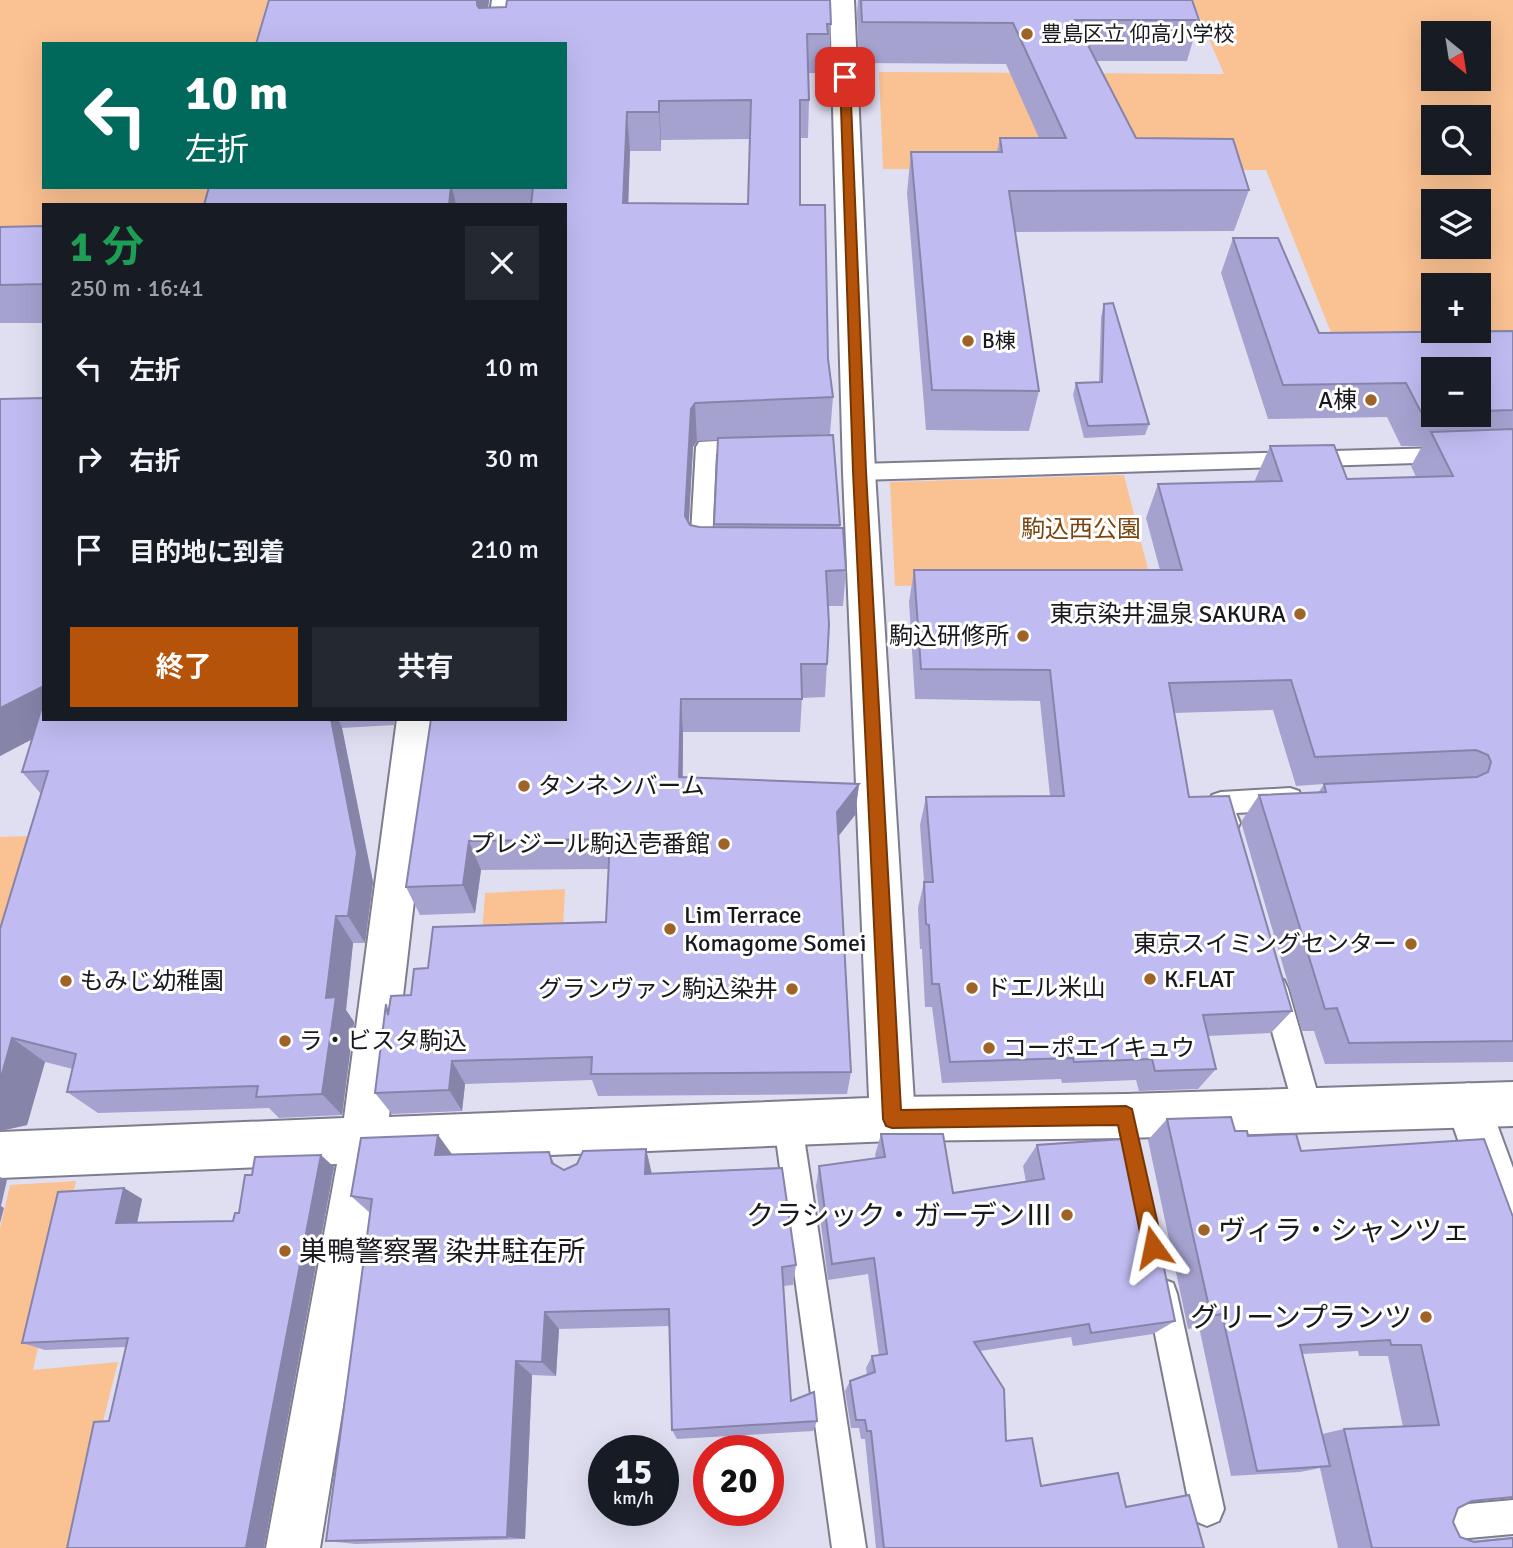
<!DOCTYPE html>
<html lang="ja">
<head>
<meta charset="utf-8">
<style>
  :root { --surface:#171b24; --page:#242831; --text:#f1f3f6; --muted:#9ea1a6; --accent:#b45309 }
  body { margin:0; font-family:Signika,"Noto Sans JP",sans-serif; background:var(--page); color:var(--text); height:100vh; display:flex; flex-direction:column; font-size:26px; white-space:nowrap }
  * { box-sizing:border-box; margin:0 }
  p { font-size:23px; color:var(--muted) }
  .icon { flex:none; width:38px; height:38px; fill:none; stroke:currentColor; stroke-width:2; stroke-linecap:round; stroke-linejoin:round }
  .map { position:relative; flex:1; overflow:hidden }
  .side { position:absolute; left:42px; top:203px; width:525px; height:518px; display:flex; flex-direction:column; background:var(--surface); border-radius:0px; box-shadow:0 7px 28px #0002 }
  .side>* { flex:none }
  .hud { position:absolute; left:42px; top:42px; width:525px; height:147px; border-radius:0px; box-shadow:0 7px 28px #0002; background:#00695c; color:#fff; overflow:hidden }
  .needle { width:46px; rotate:150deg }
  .fabs { position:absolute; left:1421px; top:21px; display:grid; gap:14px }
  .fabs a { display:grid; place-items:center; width:70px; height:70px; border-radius:0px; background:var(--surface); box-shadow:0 7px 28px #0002; font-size:35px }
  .speed { position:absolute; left:588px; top:1435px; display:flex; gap:14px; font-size:35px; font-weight:700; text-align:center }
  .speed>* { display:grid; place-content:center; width:91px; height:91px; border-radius:50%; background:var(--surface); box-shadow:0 7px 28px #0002; line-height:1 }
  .speed small { font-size:18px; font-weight:400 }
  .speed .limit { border:10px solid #d22; background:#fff; color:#111 }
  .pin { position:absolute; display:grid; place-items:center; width:60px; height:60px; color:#fff; margin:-30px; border-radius:14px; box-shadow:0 4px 10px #0006 }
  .me { position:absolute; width:77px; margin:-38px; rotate:348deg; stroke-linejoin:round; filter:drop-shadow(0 0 5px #0008) }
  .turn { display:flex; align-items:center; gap:24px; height:147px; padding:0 28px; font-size:32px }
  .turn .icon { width:91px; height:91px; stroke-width:2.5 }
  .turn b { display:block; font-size:49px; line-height:60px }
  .round { display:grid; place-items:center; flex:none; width:74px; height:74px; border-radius:0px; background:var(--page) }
  .overview { display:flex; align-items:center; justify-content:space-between; height:119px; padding:0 28px }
  h1 { font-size:42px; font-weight:700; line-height:52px; color:#1e9e55 }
  .button { display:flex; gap:14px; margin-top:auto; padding:14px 28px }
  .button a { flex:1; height:80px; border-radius:0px; background:var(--accent); color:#fff; font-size:28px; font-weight:700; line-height:80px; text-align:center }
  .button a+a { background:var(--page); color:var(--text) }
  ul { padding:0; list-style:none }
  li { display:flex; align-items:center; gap:21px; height:91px; padding:0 28px }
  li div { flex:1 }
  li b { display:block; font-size:26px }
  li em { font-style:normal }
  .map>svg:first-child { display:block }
</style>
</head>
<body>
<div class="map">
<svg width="1513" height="1548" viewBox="0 0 1513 1548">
  <rect width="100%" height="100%" fill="#e0dff2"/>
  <g fill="#fac192" fill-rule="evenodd">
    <polygon points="0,0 268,0 255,44 44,44 44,187 212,187 207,205 44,205 44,251 0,253"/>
    <path d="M1192 0H1513V331L1332 335 1266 170 883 169 879 72 1224 74ZM1433 33H1479V79H1433ZM1433 117H1479V163H1433ZM1433 201H1479V247H1433ZM1433 285H1479V331H1433Z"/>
    <polygon points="1124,475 1151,581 895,586 890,482"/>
    <polygon points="59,835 0,1001 0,837"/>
    <polygon points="565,889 562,946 481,949 485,893"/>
    <polygon points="76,1181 33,1370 118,1362 71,1548 0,1548 0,1228 10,1185"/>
  </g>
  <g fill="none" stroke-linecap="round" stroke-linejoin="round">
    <defs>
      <g id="service">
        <polygon points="751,439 758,441 761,446 758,451 716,454 712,545 720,552 717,558 701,560 693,558 690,552 696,447 699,442"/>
        <polygon points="1513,446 1513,460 859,480 852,477 849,472 852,467 859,464"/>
        <polygon points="1290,788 1299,791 1302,799 1299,807 1290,810 1236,813 1240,823 1236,831 1227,834 1218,831 1209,803 1212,795 1221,792"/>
        <polygon points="1274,976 1284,980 1288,989 1322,1109 1318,1119 1308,1123 1298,1119 1294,1109 1260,989 1264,980"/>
        <polygon points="788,1110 798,1114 802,1124 866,1548 832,1548 774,1124 778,1114"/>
        <polygon points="1162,1279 1173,1283 1177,1294 1224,1509 1219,1521 1207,1526 1195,1521 1190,1509 1147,1294 1151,1283"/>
        <polygon points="1513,1500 1513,1534 1435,1541 1423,1536 1418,1524 1423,1512 1435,1507"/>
      </g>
      <g id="minor">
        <polygon points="492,0 558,0 566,2 569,7 566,12 557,14 503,14 494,12 491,7"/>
        <polygon points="830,0 854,0 875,472 915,1119 908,1135 892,1141 383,1162 320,1548 266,1548 337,1164 0,1178 0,1132 344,1118 397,719 435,719 389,1117 869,1098 843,472"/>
        <polygon points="1468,1083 1484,1089 1513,1168 1513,1257 1496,1250 1446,1105 1452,1089"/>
      </g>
      <polygon id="tertiary" points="1513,1082 1513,1126 1126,1138 892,1141 876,1135 869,1119 876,1103 892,1097 1126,1094"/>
    </defs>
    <use href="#service" stroke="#7e7d8e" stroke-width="4"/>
    <use href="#minor" stroke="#7e7d8e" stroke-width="4"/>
    <use href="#tertiary" stroke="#7e7d8e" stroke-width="4"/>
    <use href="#service" fill="#fff" fill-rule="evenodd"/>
    <use href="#minor" fill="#fff" fill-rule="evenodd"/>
    <use href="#tertiary" fill="#fff" fill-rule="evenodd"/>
  </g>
  <g fill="#a5a2d0" fill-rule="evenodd">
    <path d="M489 0 488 8 831 24 829 63H826V73H808L809 100 808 138H800V205L828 359 833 397 830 434 785 437 840 525 846 570 843 606H828L827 664 825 697 802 698 800 732H683V778L859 784 855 815 838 836 851 1072 847 1094 598 1096 592 1080 465 1084 462 1111 392 1114 375 1093 389 1009 411 995 428 968 606 922 609 869 481 870 475 913 420 915 406 887 565 205H204L209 187H565V44H256ZM750 139 748 204 628 203 630 151H661V140ZM718 440 714 527H699L690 525 689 523 693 447 697 441Z"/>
    <polygon points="858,0 1192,0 1199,20 1187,61 1096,61 1136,138 1249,190 1234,231 1015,232 1039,391 1029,431 926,430 907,193 911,152 997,152 1000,138 1039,138 1006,64 859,63 857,13"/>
    <polygon points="44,226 44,323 0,323 0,227"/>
    <path d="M1233 238 1319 333 1513 331V1062L1325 1064 1314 1031H1302L1241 822 1259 795 1318 793 1324 784 1296 786 1273 710 1174 713 1189 797 1292 1011 1271 1033 1208 1036 1216 1069 1198 1089 1139 1091 1136 1080 1062 1083 1061 1079 942 1083 932 1007H925L922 949H920L918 908 924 882 920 825 926 797 1050 796 1040 701 915 699 909 602 914 570H1160L1146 518 1158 484 1255 482V480L1270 446 1347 479 1416 477 1411 466 1422 446H1401L1387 417 1268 419 1221 273ZM1433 369H1479V415H1433Z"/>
    <polygon points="1104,304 1149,424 1145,435 1084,438 1073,395 1076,383 1099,382 1101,317"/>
    <polygon points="0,399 44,719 396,719 394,725 342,728 373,882 365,943 353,943 346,1010 354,1022 342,1115 279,1118 269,1108 98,1113 67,1092 73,1069 45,1062 27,1125 0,1131 0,929 41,794 22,772 32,739 0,756"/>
    <path d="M1167 1119 1235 1131 1301 1151 1484 1139 1471 1501 1458 1508 1453 1522 1460 1537 1470 1541 1513 1537V1548H1338L1320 1468 1300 1472 1231 1476 1199 1327 1188 1329 1148 1140ZM1358 1351 1359 1356H1388L1403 1427 1344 1429 1322 1434 1302 1354Z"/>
    <polygon points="881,1134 953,1193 1026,1182 1023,1166 1037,1145 1175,1321 1153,1334 1073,1346 1071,1337 980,1351 1006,1441 1041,1486 1126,1507 1204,1548 876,1548 865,1439 861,1439 859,1428 851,1428 845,1391 850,1381 867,1375 866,1368 872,1356 879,1356 868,1274 828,1280 816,1186 819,1166 876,1158 875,1155"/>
    <polygon points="438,1135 452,1154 549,1152 555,1165 564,1170 646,1149 652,1174 796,1265 793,1285 783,1286 791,1401 817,1421 813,1431 677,1439 672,1430 669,1326 559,1329 556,1376 532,1375 525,1539 356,1544 326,1541 370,1213 351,1196"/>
    <polygon points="334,1167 263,1548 67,1548 109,1421 126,1347 45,1350 22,1343 124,1188 142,1199 137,1223 233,1221 239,1213"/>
  </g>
  <g fill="#8684a9">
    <polygon points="477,0 489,0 483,44 477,5"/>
    <polygon points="659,101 661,140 661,151 659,112"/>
    <polygon points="627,112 630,151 627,242 623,203"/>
    <polygon points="452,187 456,205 449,205"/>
    <polygon points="695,403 697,441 693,447 687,552 685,516 691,409"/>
    <polygon points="44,686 44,719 71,719 0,756 0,708"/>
    <polygon points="681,699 683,732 682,808 679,777"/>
    <polygon points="331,719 338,719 342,728 373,882 365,943 348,916"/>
    <polygon points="859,784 855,815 834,842 837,812"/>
    <polygon points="469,841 481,870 475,913 463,885"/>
    <polygon points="336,916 353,943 346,1010 354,1022 342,1115 322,1094 326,998"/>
    <polygon points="12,1038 45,1062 27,1125 0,1131 0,1081"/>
    <polygon points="452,1061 465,1084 462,1111 449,1090"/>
    <polygon points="438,1135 457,1162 435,1155"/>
    <polygon points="646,1149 652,1175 645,1174"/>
    <polygon points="321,1155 334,1167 264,1548 248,1548 246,1547"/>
    <polygon points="0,1177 7,1180 1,1206 4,1208 0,1223"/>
    <polygon points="124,1188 142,1199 135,1233 116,1223"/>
    <polygon points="545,1312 559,1329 556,1376 542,1362"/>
    <polygon points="516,1361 532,1375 525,1539 507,1537"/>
  </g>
  <g fill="#c0bcf2" stroke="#8684a9" stroke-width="2" fill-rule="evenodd">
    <path d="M269 0H477V5L479 8 506 7 507 0H830L831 24H827L828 34H807L809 100H800V205H825L828 359 833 397 695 403 691 409 685 516 690 525 699 527 843 528 846 570 826 571 829 624 827 664H801L802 699H681L679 777 859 784 837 812 851 1072 591 1074 592 1057 452 1061 449 1090 375 1093 386 1004 388 1015 391 996 411 995 414 969 428 968 433 927 606 922 610 839 469 841 463 885 406 887 431 719H565V205H531L533 187H565V44H256ZM751 100 748 204 623 203 627 112H659V101Z"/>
    <polygon points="861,0 1192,0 1199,20 1075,20 1136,138 1233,139 1249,190 1009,191 1039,391 932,390 911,152 1002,152 1000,138 1066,138 1013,23 862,22"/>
    <polygon points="209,187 451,187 449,205 204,205"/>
    <polygon points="44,226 44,284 0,285 0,227"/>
    <polygon points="1233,238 1278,238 1319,333 1513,331 1513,410 1479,411 1479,369 1433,369 1433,412 1421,412 1406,383 1283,385"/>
    <polygon points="1113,303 1149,424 1088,426 1076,383 1102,382 1104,304"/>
    <polygon points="44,398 44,686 0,708 0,399"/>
    <polygon points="1513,429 1513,1041 1349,1043 1337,1008 1325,1009 1259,795 1326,792 1324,784 1477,777 1488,772 1491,762 1488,755 1476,750 1315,757 1291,680 1169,683 1189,797 1229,796 1292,1011 1203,1015 1216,1069 1155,1071 1152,1059 1074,1062 1073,1058 950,1062 939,984 932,984 929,925 926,924 924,882 933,882 926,797 1064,796 1050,670 921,669 914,570 1182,570 1158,484 1282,481 1270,446 1334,445 1347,479 1453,476 1431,432"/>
    <polygon points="833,435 840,525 714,524 718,438"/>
    <polygon points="44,700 44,719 331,719 357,853 348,916 336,916 326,998 336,997 322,1094 256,1097 258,1086 67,1092 76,1054 12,1038 0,1081 0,929 48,771 22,772"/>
    <polygon points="1231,1117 1235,1131 1247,1131 1248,1136 1296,1134 1301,1151 1484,1139 1513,1217 1513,1497 1472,1501 1458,1508 1453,1522 1460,1537 1474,1542 1513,1538 1513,1548 1372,1548 1344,1429 1439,1425 1421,1345 1391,1345 1390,1340 1300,1345 1330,1466 1257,1471 1222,1314 1211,1316 1167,1119"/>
    <polygon points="881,1134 943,1134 953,1193 1044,1179 1037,1145 1137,1138 1175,1321 1091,1333 1089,1324 974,1342 1004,1389 1006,1441 1032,1438 1041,1486 1118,1473 1126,1507 1189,1495 1204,1548 884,1548 871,1431 867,1431 865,1420 856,1420 850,1381 875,1372 872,1356 887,1354 874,1258 832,1264 819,1166 885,1157"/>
    <polygon points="438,1135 435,1155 549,1152 552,1163 564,1170 577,1164 583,1151 646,1149 645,1174 782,1168 796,1265 782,1267 791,1401 814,1392 817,1421 672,1430 669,1309 545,1312 542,1362 516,1361 507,1537 326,1541 372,1199 351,1196 361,1138"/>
    <polygon points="321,1155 246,1547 248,1548 67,1548 94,1422 109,1421 128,1338 22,1343 58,1192 124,1188 116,1223 233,1221 235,1213 239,1213 245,1175 252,1175 255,1157"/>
  </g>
  <polygon fill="#b45309" stroke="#753606" stroke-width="2" points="845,74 850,77 866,471 901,1110 1126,1106 1132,1109 1163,1247 1160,1254 1153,1257 1146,1254 1143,1247 1118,1125 892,1128 886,1126 883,1119 853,471 840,77"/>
  <g fill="#a06327" stroke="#fff" stroke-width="2.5">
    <circle cx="1027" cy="34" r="7"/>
    <circle cx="968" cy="341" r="7"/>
    <circle cx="1371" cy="400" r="7"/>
    <circle cx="1300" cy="614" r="7"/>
    <circle cx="1023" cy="636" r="7"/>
    <circle cx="524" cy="786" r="7"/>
    <circle cx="724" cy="844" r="7"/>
    <circle cx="670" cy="929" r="7"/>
    <circle cx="1411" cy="944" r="7"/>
    <circle cx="1150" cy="979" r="7"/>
    <circle cx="66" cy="981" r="7"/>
    <circle cx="972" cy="988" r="7"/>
    <circle cx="792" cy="989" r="7"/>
    <circle cx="285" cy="1041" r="7"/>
    <circle cx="989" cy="1048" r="7"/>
    <circle cx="1067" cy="1215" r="7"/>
    <circle cx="1204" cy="1230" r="7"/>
    <circle cx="285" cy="1251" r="7"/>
    <circle cx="1426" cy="1317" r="7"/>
  </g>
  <g text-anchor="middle" stroke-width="6" stroke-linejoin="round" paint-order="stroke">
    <g font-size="21" fill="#19181f" stroke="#fff" text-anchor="start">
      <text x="1041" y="41">豊島区立 仰高小学校</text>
      <text x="982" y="348">B棟</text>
    </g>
    <g font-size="24" fill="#19181f" stroke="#fff" text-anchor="start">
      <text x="1357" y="408" text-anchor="end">A棟</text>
      <text x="1286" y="622" text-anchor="end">東京染井温泉 SAKURA</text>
      <text x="1009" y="644" text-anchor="end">駒込研修所</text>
      <text x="538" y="794">タンネンバーム</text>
      <text x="710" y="852" text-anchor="end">プレジール駒込壱番館</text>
      <text x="684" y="923">Lim Terrace<tspan x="684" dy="28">Komagome Somei</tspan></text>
      <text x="1397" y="952" text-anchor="end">東京スイミングセンター</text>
      <text x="1164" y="987">K.FLAT</text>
      <text x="80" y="989">もみじ幼稚園</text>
      <text x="986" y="996">ドエル米山</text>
      <text x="778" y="997" text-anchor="end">グランヴァン駒込染井</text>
      <text x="299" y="1049">ラ・ビスタ駒込</text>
      <text x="1003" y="1056">コーポエイキュウ</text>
    </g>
    <g font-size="24" fill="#794611" stroke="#fff">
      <text x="1081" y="537">駒込西公園</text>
    </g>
    <g font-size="28" fill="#19181f" stroke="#fff" text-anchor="end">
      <text x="1053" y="1225">クラシック・ガーデンⅢ</text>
      <text x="1218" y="1240" text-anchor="start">ヴィラ・シャンツェ</text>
      <text x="299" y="1261" text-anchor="start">巣鴨警察署 染井駐在所</text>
      <text x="1412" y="1327">グリーンプランツ</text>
    </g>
  </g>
</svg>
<div class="fabs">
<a><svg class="needle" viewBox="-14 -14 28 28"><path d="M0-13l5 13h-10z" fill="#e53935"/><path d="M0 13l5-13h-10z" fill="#9ea1a6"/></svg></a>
<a><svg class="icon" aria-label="search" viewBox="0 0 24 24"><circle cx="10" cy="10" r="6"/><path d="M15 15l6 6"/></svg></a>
<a><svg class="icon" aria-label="layers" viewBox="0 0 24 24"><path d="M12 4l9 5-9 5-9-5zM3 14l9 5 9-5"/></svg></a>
<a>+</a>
<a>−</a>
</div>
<div class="speed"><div>15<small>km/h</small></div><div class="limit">20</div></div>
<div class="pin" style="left:845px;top:77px;background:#d93025"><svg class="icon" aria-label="arrive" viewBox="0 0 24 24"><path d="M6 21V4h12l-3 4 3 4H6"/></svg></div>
<svg class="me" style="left:1153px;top:1247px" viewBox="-20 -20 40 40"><path d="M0-17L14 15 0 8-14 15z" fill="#b45309" stroke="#fff" stroke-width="4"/></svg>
<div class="hud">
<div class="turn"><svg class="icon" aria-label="left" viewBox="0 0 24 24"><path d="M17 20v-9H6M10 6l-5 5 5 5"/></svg><div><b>10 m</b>左折</div></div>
</div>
<section class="side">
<div class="overview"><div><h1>1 分</h1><p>250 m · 16:41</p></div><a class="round"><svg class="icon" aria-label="close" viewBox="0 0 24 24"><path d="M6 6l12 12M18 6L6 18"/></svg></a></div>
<ul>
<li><svg class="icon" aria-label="left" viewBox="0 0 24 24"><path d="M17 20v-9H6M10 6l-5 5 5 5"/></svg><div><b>左折</b></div><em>10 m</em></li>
<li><svg class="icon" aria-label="right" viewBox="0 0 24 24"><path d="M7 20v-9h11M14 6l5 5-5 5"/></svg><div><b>右折</b></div><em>30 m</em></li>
<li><svg class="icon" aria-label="arrive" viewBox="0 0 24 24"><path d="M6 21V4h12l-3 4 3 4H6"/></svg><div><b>目的地に到着</b></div><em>210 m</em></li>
</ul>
<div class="button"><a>終了</a><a>共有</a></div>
</section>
</div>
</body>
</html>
